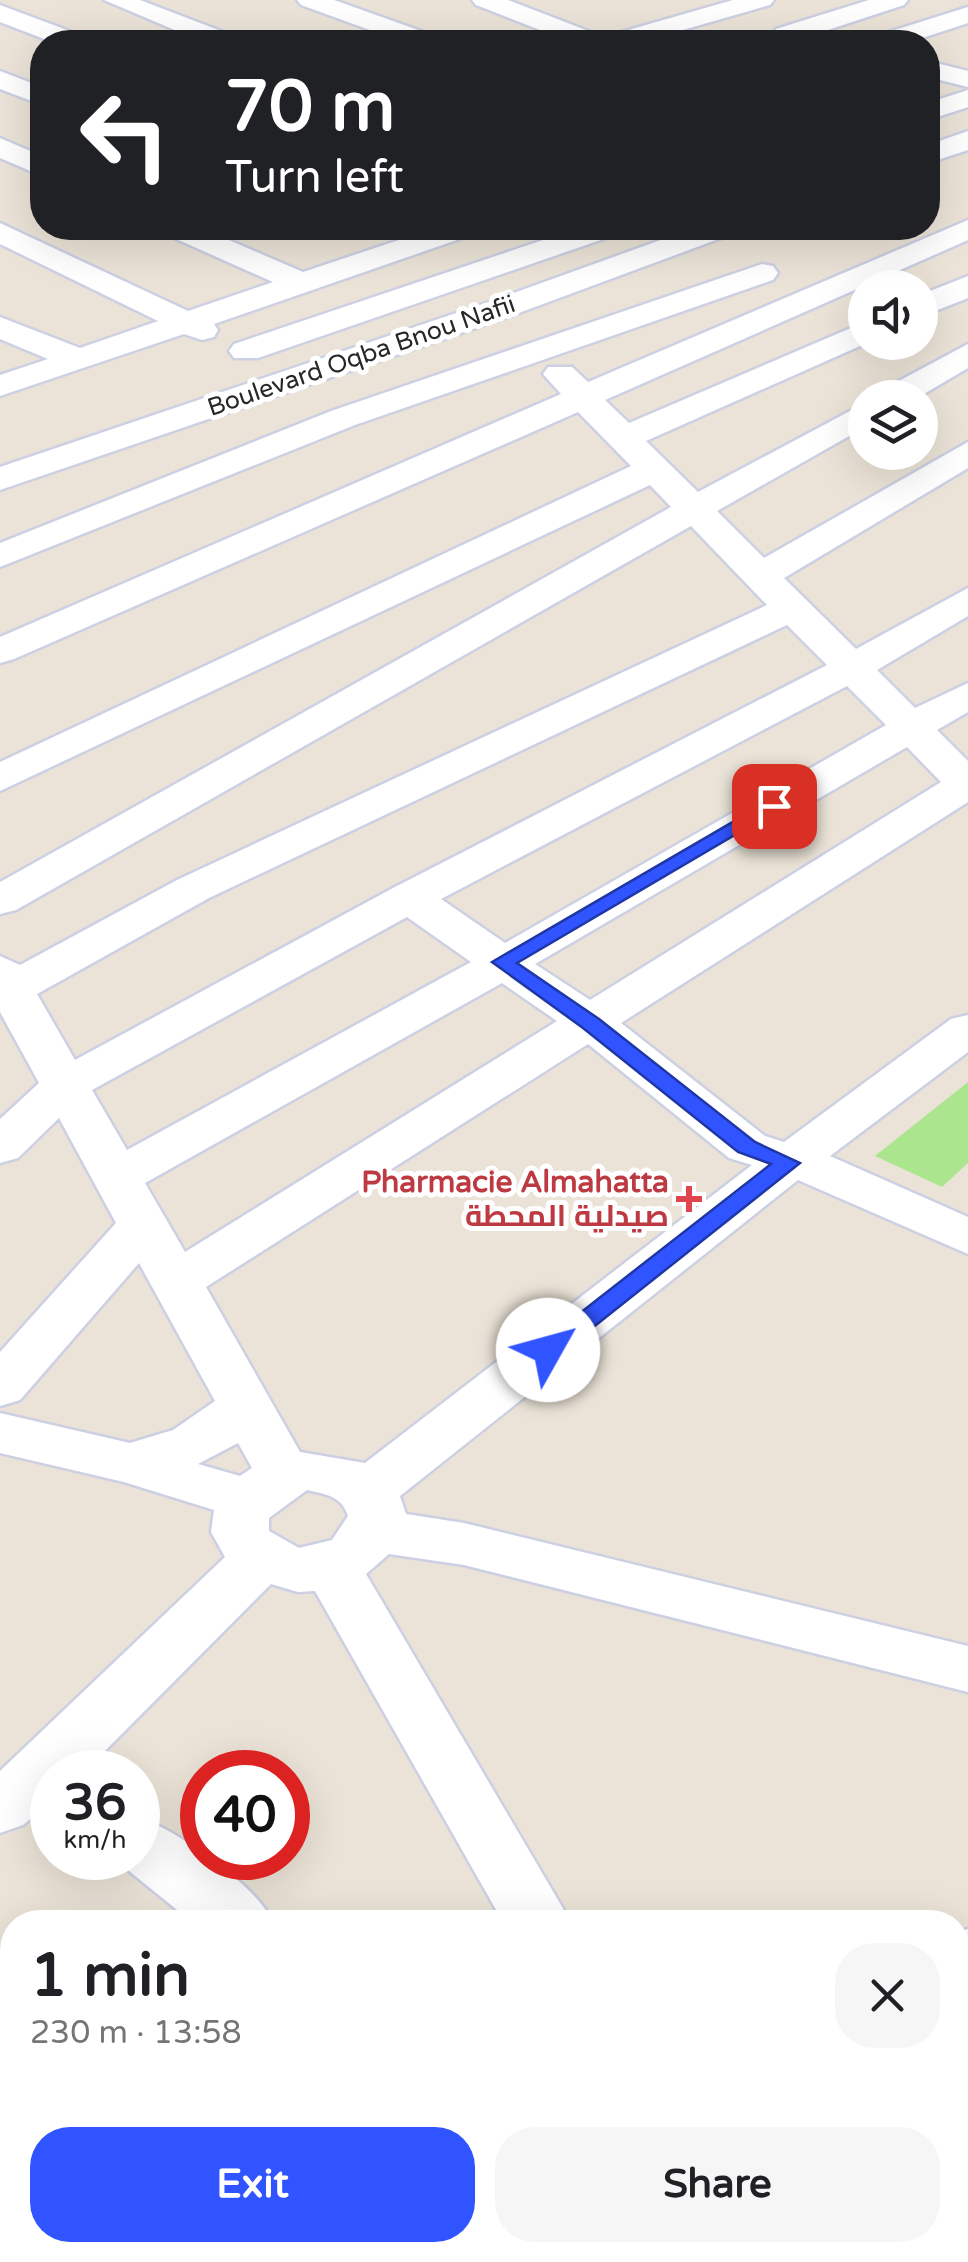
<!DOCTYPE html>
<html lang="en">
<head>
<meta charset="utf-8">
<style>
  :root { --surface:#fff; --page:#f6f6f6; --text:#202124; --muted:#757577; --accent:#3054ff }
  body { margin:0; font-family:"Varela Round",Cairo,sans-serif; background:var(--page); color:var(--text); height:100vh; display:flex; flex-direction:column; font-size:38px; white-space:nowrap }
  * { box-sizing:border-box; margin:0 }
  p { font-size:32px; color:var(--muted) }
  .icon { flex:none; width:55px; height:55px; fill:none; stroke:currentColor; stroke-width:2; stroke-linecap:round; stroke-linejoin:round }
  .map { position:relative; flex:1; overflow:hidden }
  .drawer { position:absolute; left:0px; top:1910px; width:970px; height:352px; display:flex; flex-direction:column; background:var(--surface); border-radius:40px 40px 0 0; box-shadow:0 10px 40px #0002 }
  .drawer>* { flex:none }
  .top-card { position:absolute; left:30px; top:30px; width:910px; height:210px; border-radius:40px; box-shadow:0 10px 40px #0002; background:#202124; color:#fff; overflow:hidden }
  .fabs { position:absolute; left:848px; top:270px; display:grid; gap:20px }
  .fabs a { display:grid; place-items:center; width:90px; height:90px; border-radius:50%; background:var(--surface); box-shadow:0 10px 40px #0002; font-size:50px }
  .speed { position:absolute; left:30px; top:1750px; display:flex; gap:20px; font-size:50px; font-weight:700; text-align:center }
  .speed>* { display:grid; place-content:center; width:130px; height:130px; border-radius:50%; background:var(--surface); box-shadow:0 10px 40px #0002; line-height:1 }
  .speed small { font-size:25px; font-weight:400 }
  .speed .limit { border:15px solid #d22; background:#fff; color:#111 }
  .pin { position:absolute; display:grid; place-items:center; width:85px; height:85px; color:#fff; margin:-42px; border-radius:20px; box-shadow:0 5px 15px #0006 }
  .me { position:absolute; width:110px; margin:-55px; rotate:52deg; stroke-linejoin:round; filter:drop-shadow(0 0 8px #0008) }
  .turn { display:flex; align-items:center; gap:35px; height:210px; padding:0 30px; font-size:45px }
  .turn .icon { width:130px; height:130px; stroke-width:2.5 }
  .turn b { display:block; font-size:70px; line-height:85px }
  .round { display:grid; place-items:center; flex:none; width:105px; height:105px; border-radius:40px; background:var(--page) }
  .headline { display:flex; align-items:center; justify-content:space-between; height:170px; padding:0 30px }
  h1 { font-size:60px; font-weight:700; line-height:75px }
  .primary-button { display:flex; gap:20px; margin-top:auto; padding:20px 30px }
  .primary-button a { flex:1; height:115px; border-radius:40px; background:var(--accent); color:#fff; font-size:40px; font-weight:700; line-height:115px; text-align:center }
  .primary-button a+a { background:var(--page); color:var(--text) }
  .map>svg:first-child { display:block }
</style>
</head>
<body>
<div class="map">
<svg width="968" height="2262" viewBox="0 0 968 2262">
  <rect width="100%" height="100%" fill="#ebe3d7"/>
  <polygon fill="#abe68f" points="968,1082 968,1163 942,1187 875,1156"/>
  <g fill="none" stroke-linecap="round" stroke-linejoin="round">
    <defs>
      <g id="minor">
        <polygon points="104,0 140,0 234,36 238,42 203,42"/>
        <polygon points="297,0 334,0 435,36 439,42 403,42 301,5"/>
        <polygon points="472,0 508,0 604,37 733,0 774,0 770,5 641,42 571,42 476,5"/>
        <polygon points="869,0 908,0 904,5 794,41 783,42 772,35 776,29"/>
        <polygon points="0,5 83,36 87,42 52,42 0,22"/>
        <polygon points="968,7 968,23 910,42 872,42 876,36"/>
        <polygon points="928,61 968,71 968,87 928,77"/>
        <polygon points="0,71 42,87 42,105 0,89"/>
        <polygon points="968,90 968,107 928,120 928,103"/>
        <polygon points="968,131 968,150 928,163 928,145"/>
        <polygon points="0,138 42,156 42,176 0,158"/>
        <path d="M968 220V240L605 400 629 423 865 322 869 342 646 441 698 492 865 403V427L717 511 764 558 968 442V468L784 578 856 649 968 588V616L877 670 915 708 968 683V712L937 730 968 761V802L621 1023 765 1136 784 1142 951 1019 968 1015V1052L830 1156 968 1217V1254L798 1180 400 1496 406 1514 464 1523 968 1646V1692L464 1565 389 1554 366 1574 571 1922H503L315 1591 298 1592 271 1584 84 1772H52V1801L23 1825 0 1833V1771L225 1557 211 1532 214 1510 124 1482 0 1453V1413L130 1443 173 1430 215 1401 139 1263 20 1400 0 1406V1352L116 1223 59 1118 18 1158 0 1163V1119L39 1083 0 1012V956L20 965 177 880 767 605 691 526 16 910 0 914V882L671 507 650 485 0 791V762L631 466 578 412 14 659 0 663V637L561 394 543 374 548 367H572L588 382ZM787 625 827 665 393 888 75 1060 37 994 209 898ZM847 686 886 725 505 943 441 899ZM907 747 941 782 590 1000 535 964ZM407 917 471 962 127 1150 92 1090ZM502 983 557 1021 185 1252 145 1183ZM588 1044 729 1158 752 1165 365 1463 300 1452 206 1287ZM238 1443 252 1468 240 1476 198 1464ZM307 1490C325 1494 342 1496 348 1516L332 1540 299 1548 269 1531V1518Z"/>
        <polygon points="0,223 188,311 273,282 165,234 161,228 201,228 303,272 435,228 478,228 474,234 214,324 218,330 214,337 202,340 184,334 0,396 0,375 48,359 0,339 0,317 80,348 158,321 0,244"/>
        <polygon points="579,228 622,228 618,234 258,358 234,358 229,351 234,344"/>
        <polygon points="694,228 736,228 732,234 508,317 0,490 0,467 486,303"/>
        <polygon points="762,264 773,266 778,273 773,280 355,425 0,567 0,543 331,411"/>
        <polygon points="968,276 968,298 920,317 920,295"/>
        <polygon points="968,344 968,368 917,398 875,398 880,391"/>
        <path d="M138 1817C176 1829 258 1887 273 1922H192L113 1858H138Z"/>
        <polygon points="968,1929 968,1988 958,1991 958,1932"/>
        <polygon points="958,2033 968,2036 968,2100 958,2097"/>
        <polygon points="12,2157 12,2225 0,2230 0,2162"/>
        <polygon points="391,2250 480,2250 475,2262 386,2262"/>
        <polygon points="669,2250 745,2250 750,2262 674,2262"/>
      </g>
    </defs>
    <use href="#minor" stroke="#ccd0e2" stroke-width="5"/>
    <use href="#minor" fill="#fff" fill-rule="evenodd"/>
  </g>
  <polygon fill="#3054ff" stroke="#1f37a6" stroke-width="2.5" points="767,802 784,806 517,963 599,1019 755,1142 800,1163 557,1356 539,1356 536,1350 539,1345 771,1164 738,1152 583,1028 492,962"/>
  <path fill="#e0444e" stroke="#fff" stroke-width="4" d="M684 1184h10v10h10v10h-10v10h-10v-10h-10v-10h10z"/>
  <g text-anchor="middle" stroke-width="10" stroke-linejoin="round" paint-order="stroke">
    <g font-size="25" fill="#272727" stroke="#fff">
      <text transform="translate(361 355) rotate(-19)" y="9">Boulevard Oqba Bnou Nafii</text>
    </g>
    <g font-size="30" font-weight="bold" fill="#be3a42" stroke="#fff" text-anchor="end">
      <text x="669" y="1192">Pharmacie Almahatta<tspan x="669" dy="34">صيدلية المحطة</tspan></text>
    </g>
  </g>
</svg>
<div class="fabs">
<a><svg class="icon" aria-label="sound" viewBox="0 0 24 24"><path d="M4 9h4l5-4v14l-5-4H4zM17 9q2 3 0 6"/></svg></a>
<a><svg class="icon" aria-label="layers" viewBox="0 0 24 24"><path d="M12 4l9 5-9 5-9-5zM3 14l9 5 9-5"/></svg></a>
</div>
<div class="speed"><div>36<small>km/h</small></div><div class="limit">40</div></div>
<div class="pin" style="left:774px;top:806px;background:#d93025"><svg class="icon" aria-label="arrive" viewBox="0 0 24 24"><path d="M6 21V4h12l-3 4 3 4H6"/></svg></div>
<svg class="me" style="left:548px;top:1350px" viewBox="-20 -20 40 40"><circle r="19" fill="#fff"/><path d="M0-13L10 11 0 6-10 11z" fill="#3054ff"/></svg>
<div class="top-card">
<div class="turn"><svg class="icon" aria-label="left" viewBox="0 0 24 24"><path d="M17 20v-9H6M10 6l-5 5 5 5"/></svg><div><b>70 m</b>Turn left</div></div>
</div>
<section class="drawer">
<div class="headline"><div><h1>1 min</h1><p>230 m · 13:58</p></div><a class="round"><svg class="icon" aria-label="close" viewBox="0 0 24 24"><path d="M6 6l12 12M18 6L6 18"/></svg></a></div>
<div class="primary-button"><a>Exit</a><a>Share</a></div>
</section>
</div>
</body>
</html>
